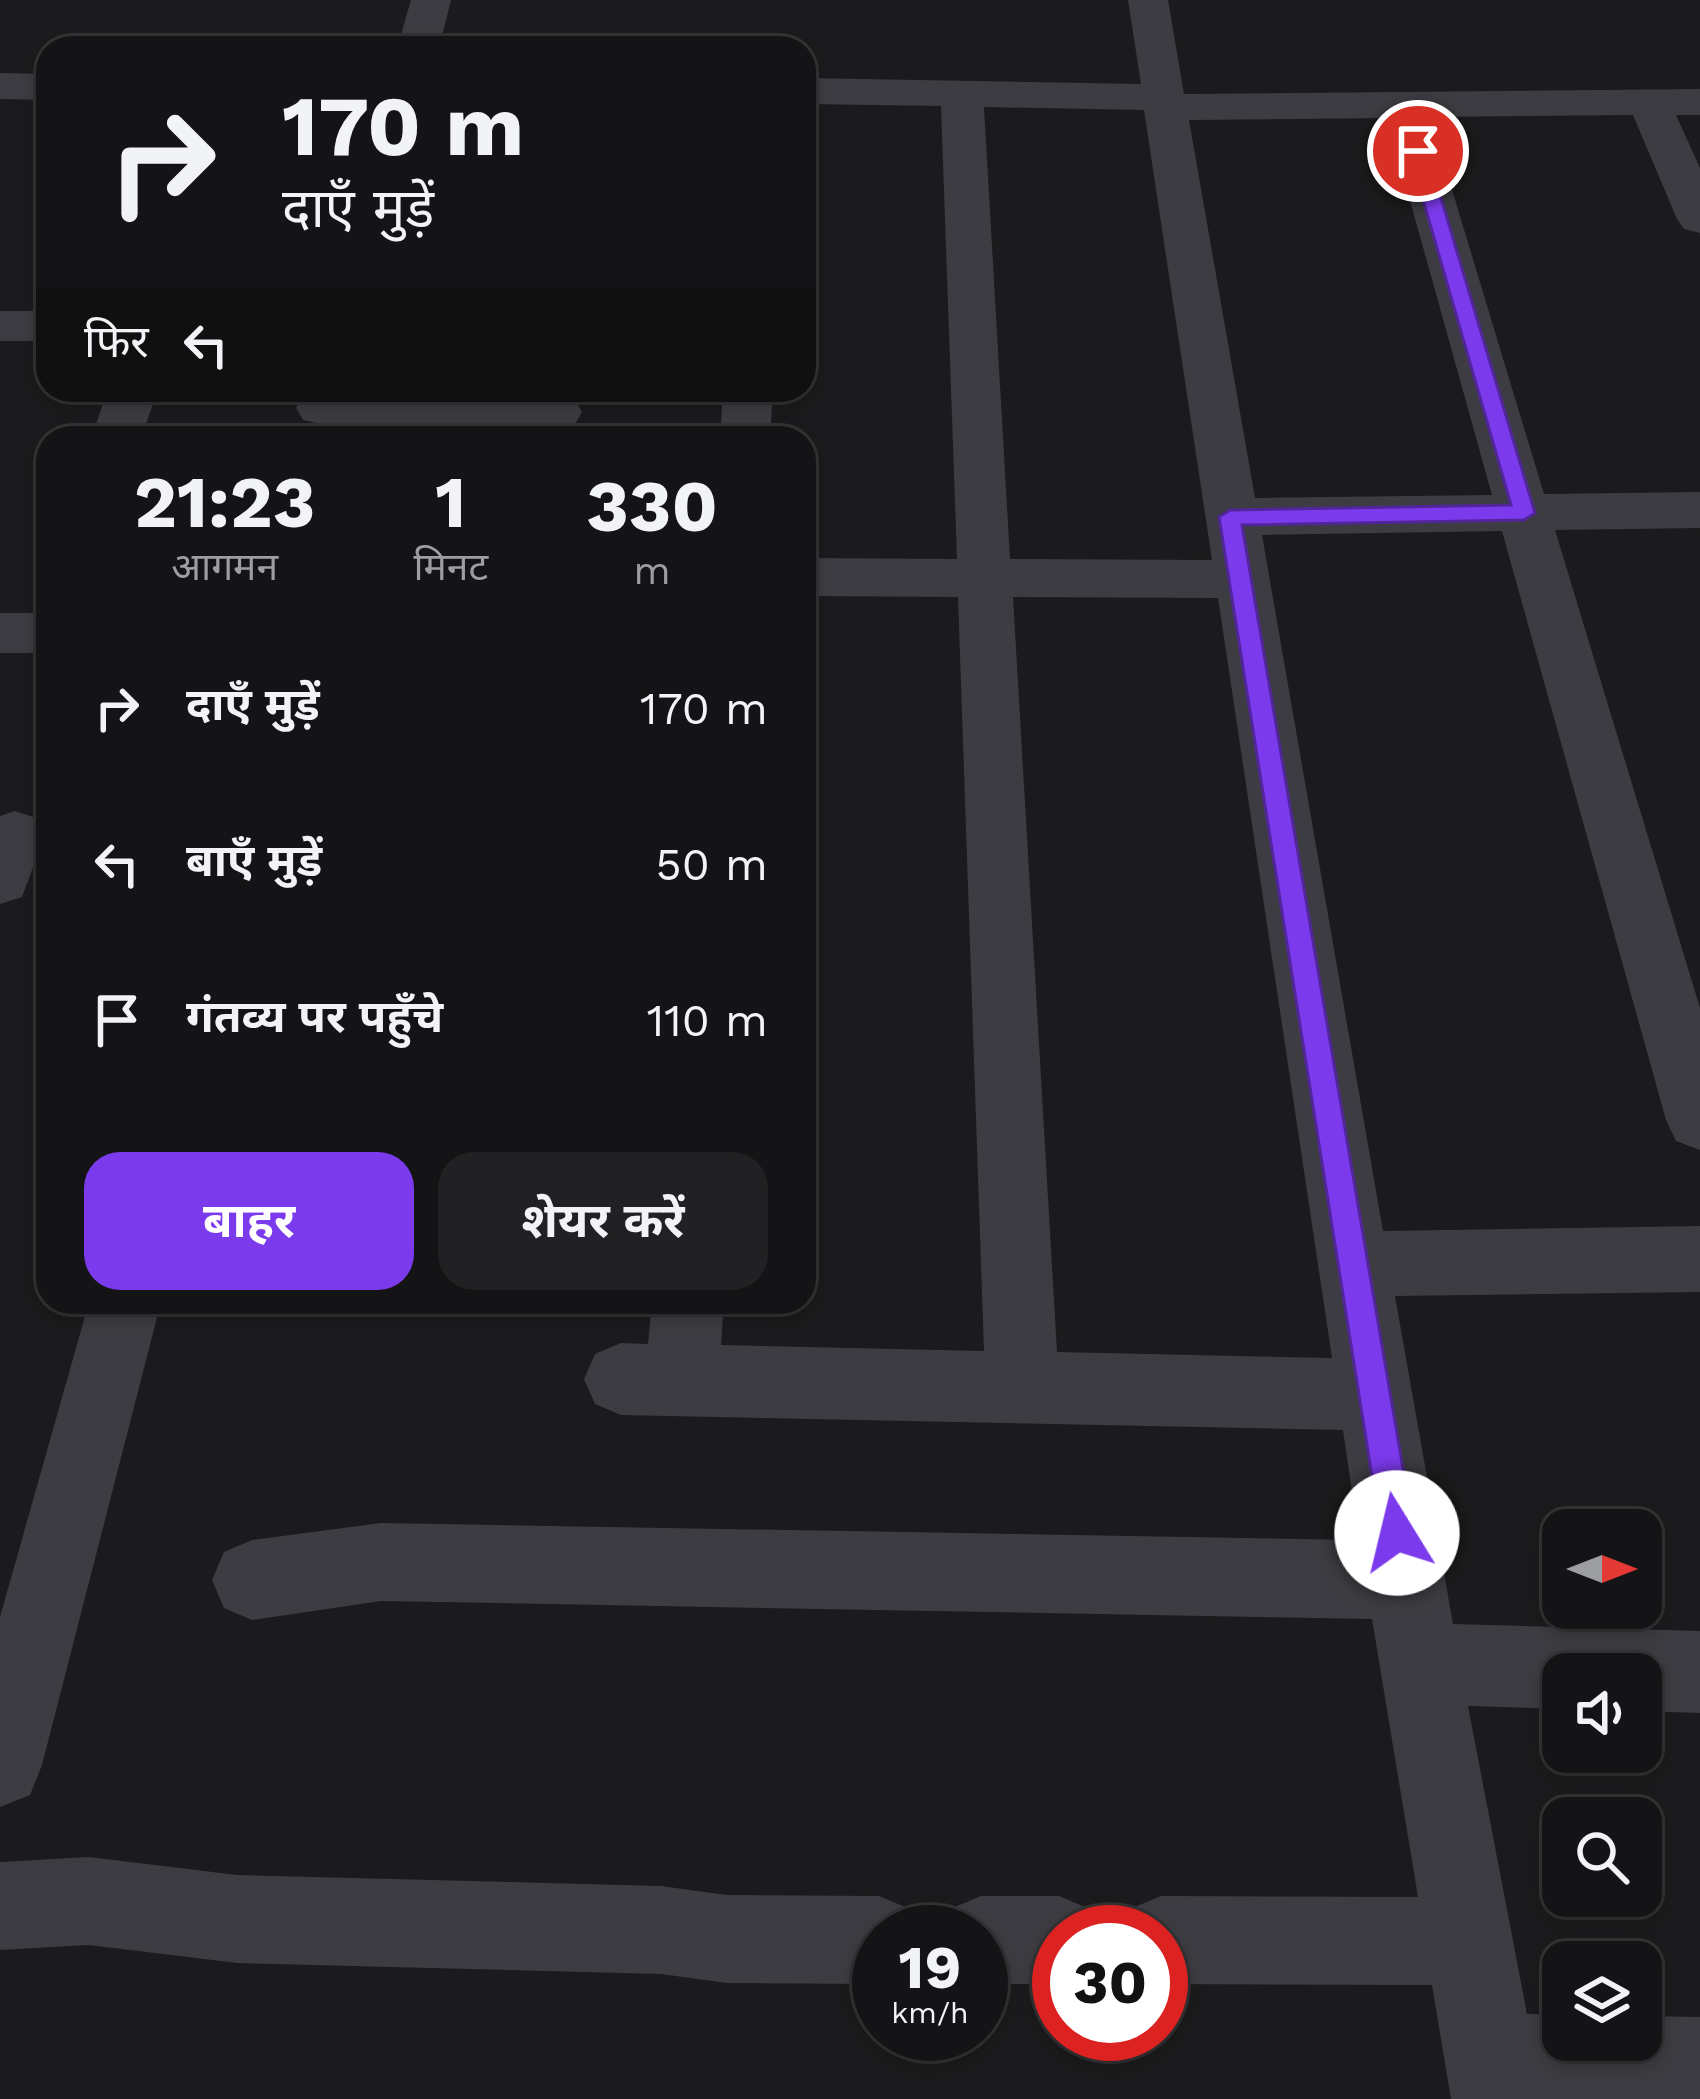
<!DOCTYPE html>
<html lang="hi">
<head>
<meta charset="utf-8">
<style>
  :root { --surface:#141416; --page:#212123; --text:#f1f3f6; --muted:#9d9ea1; --line:#333335; --accent:#7c3aed }
  body { margin:0; font-family:"Work Sans","Noto Sans Devanagari",sans-serif; background:var(--page); color:var(--text); height:100vh; display:flex; flex-direction:column; font-size:45px; white-space:nowrap }
  * { box-sizing:border-box; margin:0 }
  p { font-size:39px; color:var(--muted) }
  .icon { flex:none; width:66px; height:66px; fill:none; stroke:currentColor; stroke-width:2; stroke-linecap:round; stroke-linejoin:round }
  .map { position:relative; flex:1; overflow:hidden }
  .drawer { position:absolute; left:36px; top:426px; width:780px; height:888px; display:flex; flex-direction:column; background:var(--surface); border-radius:36px; box-shadow:0 6px 18px #0003,0 0 0 3px var(--line) }
  .drawer>* { flex:none }
  .top-card { position:absolute; left:36px; top:36px; width:780px; height:366px; border-radius:36px; box-shadow:0 6px 18px #0003,0 0 0 3px var(--line); background:#141416; color:var(--text); overflow:hidden }
  .needle { width:78px; rotate:90deg }
  .fabs { position:absolute; left:1542px; top:1509px; display:grid; gap:24px }
  .fabs a { display:grid; place-items:center; width:120px; height:120px; border-radius:24px; background:var(--surface); box-shadow:0 6px 18px #0003,0 0 0 3px var(--line); font-size:60px }
  .speed { position:absolute; left:852px; top:1905px; display:flex; gap:24px; font-size:60px; font-weight:700; text-align:center }
  .speed>* { display:grid; place-content:center; width:156px; height:156px; border-radius:50%; background:var(--surface); box-shadow:0 6px 18px #0003,0 0 0 3px var(--line); line-height:1 }
  .speed small { font-size:30px; font-weight:400 }
  .speed .limit { border:18px solid #d22; background:#fff; color:#111 }
  .pin { position:absolute; display:grid; place-items:center; width:102px; height:102px; color:#fff; margin:-51px; border:6px solid #fff; border-radius:50%; box-shadow:0 3px 12px #0007 }
  .me { position:absolute; width:132px; margin:-66px; rotate:351deg; stroke-linejoin:round; filter:drop-shadow(0 0 9px #0008) }
  .turn { display:flex; align-items:center; gap:42px; height:252px; padding:0 48px; font-size:54px }
  .turn .icon { width:156px; height:156px; stroke-width:2.5 }
  .turn b { display:block; font-size:84px; line-height:102px }
  .then { display:flex; align-items:center; height:114px; padding:0 48px; background:#0003; gap:24px; font-size:45px }
  .eta { display:flex; justify-content:space-evenly; align-items:center; height:204px; text-align:center }
  .eta b { font-size:72px; font-weight:700; line-height:84px }
  .button { display:flex; gap:24px; margin-top:auto; padding:24px 48px }
  .button a { flex:1; height:138px; border-radius:36px; background:var(--accent); color:#fff; font-size:48px; font-weight:700; line-height:138px; text-align:center }
  .button a+a { background:var(--page); color:var(--text) }
  ul { padding:0; list-style:none }
  li { display:flex; align-items:center; gap:36px; height:156px; padding:0 48px }
  li div { flex:1 }
  li b { display:block; font-size:45px }
  li em { font-style:normal }
  .map>svg:first-child { display:block }
</style>
</head>
<body>
<div class="map">
<svg width="1700" height="2099" viewBox="0 0 1700 2099">
  <rect width="100%" height="100%" fill="#1b1b1d"/>
  <g fill="none" stroke-linecap="round" stroke-linejoin="round">
    <g fill="#3c3c42" fill-rule="evenodd">
      <polygon points="411,0 451,0 439,48 397,48"/>
      <path d="M1128 0H1168L1184 94 1700 89V115H1676L1700 168V233L1684 229 1677 219 1633 115 1430 117 1544 494 1700 492V528L1555 530 1700 1008V1150L1676 1141 1666 1120 1502 531 1262 535 1383 1231 1700 1226V1292L1395 1296 1453 1624 1700 1631V1713L1641 1711V1674H1563V1709L1468 1706 1527 2014 1563 2015V2040H1641V2016L1700 2017V2099H1451L1432 1985 1161 1984V1932H1120L1130 1909 1161 1896 1418 1897 1372 1619 381 1601 252 1620 224 1608 212 1580 224 1552 252 1540 381 1523 1359 1540 1343 1430 621 1415 595 1404 584 1379 595 1354 621 1343 648 1344 652 1302H724L721 1345 984 1351 958 597 804 596V558L957 559 941 106 804 104V78L1141 84ZM984 107 1144 110 1212 560 1010 559ZM1387 118 1492 495 1255 498 1189 120ZM1013 597 1218 598 1332 1358 1057 1352Z"/>
      <polygon points="0,73 48,74 48,100 0,99"/>
      <rect x="0" y="311" width="48" height="30"/>
      <polygon points="108,390 158,390 141,438 91,438"/>
      <polygon points="723,390 773,390 770,438 720,438"/>
      <polygon points="321,392 557,396 575,400 582,412 575,424 557,428 321,424 303,420 296,408 303,396"/>
      <rect x="0" y="613" width="48" height="40"/>
      <polygon points="15,811 36,818 45,835 22,897 0,904 0,816"/>
      <polygon points="89,1302 161,1302 42,1765 30,1795 0,1807 0,1617"/>
      <polygon points="89,1857 237,1875 661,1886 727,1895 879,1896 910,1909 920,1932 879,1932 879,1984 727,1983 661,1974 237,1963 89,1945 0,1950 0,1862"/>
      <polygon points="981,1896 1059,1896 1090,1909 1100,1932 1059,1932 1059,1984 981,1984 981,1932 940,1932 950,1909"/>
    </g>
  </g>
  <polygon fill="#7c3aed" stroke="#51269a" stroke-width="3" points="1418,145 1427,151 1535,513 1524,520 1242,525 1414,1533 1409,1545 1397,1549 1386,1545 1381,1533 1219,517 1230,510 1511,505 1409,151"/>
</svg>
<div class="fabs">
<a><svg class="needle" viewBox="-14 -14 28 28"><path d="M0-13l5 13h-10z" fill="#e53935"/><path d="M0 13l5-13h-10z" fill="#9d9ea1"/></svg></a>
<a><svg class="icon" aria-label="sound" viewBox="0 0 24 24"><path d="M4 9h4l5-4v14l-5-4H4zM17 9q2 3 0 6"/></svg></a>
<a><svg class="icon" aria-label="search" viewBox="0 0 24 24"><circle cx="10" cy="10" r="6"/><path d="M15 15l6 6"/></svg></a>
<a><svg class="icon" aria-label="layers" viewBox="0 0 24 24"><path d="M12 4l9 5-9 5-9-5zM3 14l9 5 9-5"/></svg></a>
</div>
<div class="speed"><div>19<small>km/h</small></div><div class="limit">30</div></div>
<div class="pin" style="left:1418px;top:151px;background:#d93025"><svg class="icon" aria-label="arrive" viewBox="0 0 24 24"><path d="M6 21V4h12l-3 4 3 4H6"/></svg></div>
<svg class="me" style="left:1397px;top:1533px" viewBox="-20 -20 40 40"><circle r="19" fill="#fff"/><path d="M0-13L10 11 0 6-10 11z" fill="#7c3aed"/></svg>
<div class="top-card">
<div class="turn"><svg class="icon" aria-label="right" viewBox="0 0 24 24"><path d="M7 20v-9h11M14 6l5 5-5 5"/></svg><div><b>170 m</b>दाएँ मुड़ें</div></div>
<div class="then">फिर<svg class="icon" aria-label="left" viewBox="0 0 24 24"><path d="M17 20v-9H6M10 6l-5 5 5 5"/></svg></div>
</div>
<section class="drawer">
<div class="eta">
<div><b>21:23</b><p>आगमन</p></div>
<div><b>1</b><p>मिनट</p></div>
<div><b>330</b><p>m</p></div>
</div>
<ul>
<li><svg class="icon" aria-label="right" viewBox="0 0 24 24"><path d="M7 20v-9h11M14 6l5 5-5 5"/></svg><div><b>दाएँ मुड़ें</b></div><em>170 m</em></li>
<li><svg class="icon" aria-label="left" viewBox="0 0 24 24"><path d="M17 20v-9H6M10 6l-5 5 5 5"/></svg><div><b>बाएँ मुड़ें</b></div><em>50 m</em></li>
<li><svg class="icon" aria-label="arrive" viewBox="0 0 24 24"><path d="M6 21V4h12l-3 4 3 4H6"/></svg><div><b>गंतव्य पर पहुँचे</b></div><em>110 m</em></li>
</ul>
<div class="button"><a>बाहर</a><a>शेयर करें</a></div>
</section>
</div>
</body>
</html>
